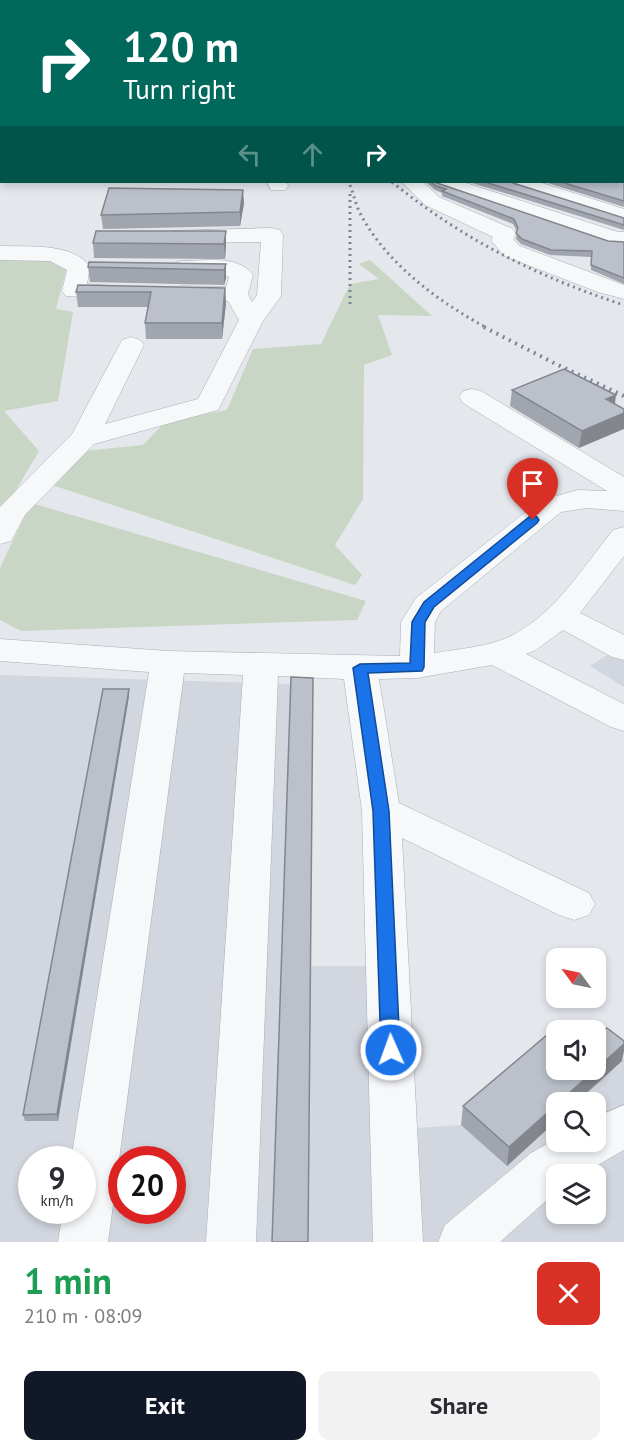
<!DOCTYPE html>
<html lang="en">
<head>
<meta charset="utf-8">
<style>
  :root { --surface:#fff; --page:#f2f2f3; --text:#2b2b33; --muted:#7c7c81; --accent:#111827 }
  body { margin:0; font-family:"PT Sans",sans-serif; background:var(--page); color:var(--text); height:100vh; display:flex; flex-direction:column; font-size:22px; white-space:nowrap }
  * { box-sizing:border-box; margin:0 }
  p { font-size:20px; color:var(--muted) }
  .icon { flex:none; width:33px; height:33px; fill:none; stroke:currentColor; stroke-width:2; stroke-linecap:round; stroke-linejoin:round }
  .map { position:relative; height:1242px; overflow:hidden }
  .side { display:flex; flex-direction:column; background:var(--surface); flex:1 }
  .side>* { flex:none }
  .top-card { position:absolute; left:0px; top:0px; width:624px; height:183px; box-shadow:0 3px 9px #0003; background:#00695c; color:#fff; overflow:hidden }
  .needle { width:39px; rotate:303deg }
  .buttons { position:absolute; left:546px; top:948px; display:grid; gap:12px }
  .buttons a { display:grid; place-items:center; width:60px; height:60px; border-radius:12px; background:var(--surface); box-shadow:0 3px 9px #0003; font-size:30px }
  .speed { position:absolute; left:18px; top:1146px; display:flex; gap:12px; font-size:30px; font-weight:700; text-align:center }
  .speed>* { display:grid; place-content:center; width:78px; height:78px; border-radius:50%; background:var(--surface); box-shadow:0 3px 9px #0003; line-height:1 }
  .speed small { font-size:15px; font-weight:400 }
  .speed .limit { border:9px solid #d22; background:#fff; color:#111 }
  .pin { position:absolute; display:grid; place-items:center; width:51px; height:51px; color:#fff; margin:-62px -26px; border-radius:50% 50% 50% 0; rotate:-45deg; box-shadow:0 0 6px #0007 }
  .pin .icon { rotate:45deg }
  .me { position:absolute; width:66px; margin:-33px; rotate:358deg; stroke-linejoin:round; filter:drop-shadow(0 0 4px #0008) }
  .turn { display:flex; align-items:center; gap:21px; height:126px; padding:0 24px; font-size:27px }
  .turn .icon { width:78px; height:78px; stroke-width:2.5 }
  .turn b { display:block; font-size:42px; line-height:51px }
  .lanes { display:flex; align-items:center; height:57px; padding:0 24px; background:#0003; justify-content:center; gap:30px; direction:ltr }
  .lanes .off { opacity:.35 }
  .round { display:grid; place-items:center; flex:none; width:63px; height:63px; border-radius:12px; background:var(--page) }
  .headline { display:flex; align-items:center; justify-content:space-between; height:102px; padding:0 24px }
  h1 { font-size:36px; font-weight:800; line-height:45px; color:#1e9e55 }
  .primary-button { display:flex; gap:12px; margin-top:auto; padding:12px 24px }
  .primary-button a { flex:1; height:69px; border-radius:12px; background:var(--accent); color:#fff; font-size:24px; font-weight:800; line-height:69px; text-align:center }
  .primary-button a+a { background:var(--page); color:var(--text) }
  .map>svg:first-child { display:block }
</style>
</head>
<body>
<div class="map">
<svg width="624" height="1242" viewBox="0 0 624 1242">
  <rect width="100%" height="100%" fill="#e4e7ec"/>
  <g fill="#d2d6de" fill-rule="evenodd">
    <polygon points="624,641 624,687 590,666 620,647"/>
    <path d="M0 675 291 684 310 966H371L372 1131 461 1125 556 1070H596L624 1059V1242H0ZM556 1102H596V1142H556ZM32 1160H82V1210H32ZM122 1160H172V1210H122ZM556 1174H596V1214H556Z"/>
  </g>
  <g fill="#c9d6c5">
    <polygon points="45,257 66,270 56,309 73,312 58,401 4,411 39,451 0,517 0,260"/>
    <polygon points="370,260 432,316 378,315 392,355 364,365 363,499 335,545 362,575 355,585 52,485 84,451 143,445 165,422 227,410 253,349 321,344 350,284 379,279 359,264"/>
    <polygon points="31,503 366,601 357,620 21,631 0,620 0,568"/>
  </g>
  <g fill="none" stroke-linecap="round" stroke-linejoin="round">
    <rect fill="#9fb4cc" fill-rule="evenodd" x="622" y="101" width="2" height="2"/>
    <defs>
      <g id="minor">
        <polygon points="61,0 77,0 61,2"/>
        <rect x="164" y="0" width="16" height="2"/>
        <polygon points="546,0 564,0 545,2"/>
        <polygon points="595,0 613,0 594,2"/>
        <polygon points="624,23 624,33 622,34 622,24"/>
        <polygon points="622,63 624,63 622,74"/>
        <rect x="0" y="82" width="2" height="10"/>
        <polygon points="624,118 624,130 622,130 622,119"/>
        <polygon points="2,148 2,164 0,164 0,149"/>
        <rect x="622" y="154" width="2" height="12"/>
        <polygon points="267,182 287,182 288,186 285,190 271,190"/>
        <polygon points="402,182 423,182 439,197 513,229 516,234 513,239 520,246 624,285 624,299 598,292 504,256 491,240 493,237 425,205"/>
        <polygon points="434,182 463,182 618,232 624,232 624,246 608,244 437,186"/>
        <polygon points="510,182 539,182 624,209 624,222 513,186"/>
        <path d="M272 228 280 230 283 235 281 296 263 321 218 410 94 444 25 515 11 541 0 544V507L72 434 122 340 131 337 140 340 144 345 105 424 198 399 239 320 228 301 173 298 169 293 173 288 181 286 226 287 229 277 224 275 173 273 170 268 173 263 181 261C203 261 238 254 253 275L248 294 252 302 257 295 261 242 181 243 173 241 170 236 173 231Z"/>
        <path d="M0 246C27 247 73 242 90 267L87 284 128 287 132 292 128 297 120 299 66 296 62 291 67 270 50 261 0 260Z"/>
        <path d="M472 389 481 391 624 477V511L587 508 561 512 441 611 435 622 434 653C459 649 488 647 511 636 555 614 584 566 613 530L624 527V556L580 613 624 635V660L612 657 563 630 536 650 526 654 624 704V731L611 727 492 665 417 678 379 679 399 803 589 893 595 904 589 915 574 920 559 915 402 838 423 1242H373L362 811 344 679 278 676 256 1242H206L243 675 184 673 108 1242H58L63 1210H82V1160H71L149 672 0 661V639L168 651 400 656 401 622 416 598 541 500 578 490 607 491 463 403 459 397 463 391Z"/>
        <polygon points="624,1105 624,1150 582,1174 556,1174 556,1192 500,1242 438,1242 445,1225 531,1153 556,1139 556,1142 596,1142 596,1117"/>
      </g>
    </defs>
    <use href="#minor" stroke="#a9aeb7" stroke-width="1"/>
    <use href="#minor" fill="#f7f8fa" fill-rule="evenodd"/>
    <polyline stroke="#7d8696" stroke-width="2" stroke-dasharray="1.5 3" stroke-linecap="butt" points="424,2 427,0"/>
    <g stroke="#7d8696" stroke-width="3" stroke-dasharray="2 4" stroke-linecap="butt">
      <path d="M392 182C462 239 538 277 624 305"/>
      <path d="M350 185C354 195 356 206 361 215 388 265 439 302 487 328"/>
      <polyline points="350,194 350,305"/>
    </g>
    <polyline stroke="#7d8696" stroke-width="4" stroke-dasharray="2 5" stroke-linecap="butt" points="484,327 554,363 624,396"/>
  </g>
  <g fill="#a1a5ae">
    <polygon points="624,163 624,207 545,182 622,182"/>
    <polygon points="426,182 435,182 437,183 608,241 624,242 624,284 591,270 591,257 550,255 521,244 516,239 517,231 513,224 442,196 442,193 435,190"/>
    <polygon points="469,182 512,182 513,183 624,218 624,230"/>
    <polygon points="244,203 240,226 103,229 101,215"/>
    <polygon points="226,231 226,245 225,259 94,258 93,243"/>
    <polygon points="226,264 226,278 224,285 90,282 88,267"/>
    <polygon points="225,288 226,303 222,339 146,339 145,323 148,307 78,307 76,292"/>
    <polygon points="512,390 616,395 579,448 510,406"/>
    <polygon points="129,696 58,1121 25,1121 23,1115"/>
    <polygon points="622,1061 507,1166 461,1125 463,1106 596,1070"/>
  </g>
  <g fill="#83868d">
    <polygon points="243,190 244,203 240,226 240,212"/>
    <polygon points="226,231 226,245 225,259 224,244"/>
    <polygon points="226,264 226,278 224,285 224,270"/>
    <polygon points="225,288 226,303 222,339 222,323"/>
    <polygon points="616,395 614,411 606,399"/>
    <polygon points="624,413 624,429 579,448 582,431"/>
    <polygon points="129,689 129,696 58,1121 57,1114"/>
    <polygon points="624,1044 624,1051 622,1061 576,1102 559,1102"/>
    <polygon points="556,1105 556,1121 507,1166 509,1147"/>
  </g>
  <g fill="#bbc0ca" stroke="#83868d" stroke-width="1.5">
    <rect x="182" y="0" width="88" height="2"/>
    <polygon points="622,127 624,127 624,148 622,149"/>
    <polygon points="623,163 624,163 624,201 561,182 622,182"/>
    <polygon points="431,182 435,182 437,183 608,241 624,242 624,278 591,265 592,251 551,250 522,239 516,233 518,228 514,219 442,191 446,189 436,186"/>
    <polygon points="485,182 512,182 513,183 624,218 624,225"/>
    <polygon points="109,188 243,190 240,212 101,215"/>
    <polygon points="96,231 226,231 224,244 93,243"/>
    <polygon points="89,262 226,264 224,270 88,267"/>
    <polygon points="78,285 225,288 222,323 145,323 151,292 76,292"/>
    <polygon points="564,369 616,395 606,399 624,409 624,413 582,431 512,390"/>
    <polygon points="291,677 313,678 308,1242 272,1242"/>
    <polygon points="103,689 129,689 57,1114 23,1115"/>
    <polygon points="607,1028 624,1041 624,1044 559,1102 556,1102 556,1105 509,1147 463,1106 554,1029 556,1031 556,1070 596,1070 596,1038"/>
  </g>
  <polygon fill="#1a73e8" stroke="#114b97" stroke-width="1.5" points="533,516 537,517 539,520 537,523 434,607 425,622 424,667 422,671 368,673 389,811 400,1050 397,1056 391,1058 384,1056 381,1050 373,811 353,668 360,664 410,663 412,622 424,602 529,517"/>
</svg>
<div class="buttons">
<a><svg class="needle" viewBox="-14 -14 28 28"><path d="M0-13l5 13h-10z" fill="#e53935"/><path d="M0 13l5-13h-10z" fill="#7c7c81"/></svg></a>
<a><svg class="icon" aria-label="sound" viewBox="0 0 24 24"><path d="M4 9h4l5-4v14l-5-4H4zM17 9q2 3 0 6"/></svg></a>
<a><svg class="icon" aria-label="search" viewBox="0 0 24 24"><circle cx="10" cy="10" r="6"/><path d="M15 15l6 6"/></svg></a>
<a><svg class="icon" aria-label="layers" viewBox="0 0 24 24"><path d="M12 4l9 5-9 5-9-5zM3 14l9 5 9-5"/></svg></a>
</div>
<div class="speed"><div>9<small>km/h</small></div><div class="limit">20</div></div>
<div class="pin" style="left:533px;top:520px;background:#d93025"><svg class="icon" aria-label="arrive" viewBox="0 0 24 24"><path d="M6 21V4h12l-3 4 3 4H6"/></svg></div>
<svg class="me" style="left:391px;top:1050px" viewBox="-20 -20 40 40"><circle r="17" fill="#1a73e8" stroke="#fff" stroke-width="3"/><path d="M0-11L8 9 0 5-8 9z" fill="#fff"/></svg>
<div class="top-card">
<div class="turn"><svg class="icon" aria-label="right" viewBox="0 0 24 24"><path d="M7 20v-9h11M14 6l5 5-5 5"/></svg><div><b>120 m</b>Turn right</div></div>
<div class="lanes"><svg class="icon off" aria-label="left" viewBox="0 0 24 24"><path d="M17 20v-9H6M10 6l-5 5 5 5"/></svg><svg class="icon off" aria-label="ahead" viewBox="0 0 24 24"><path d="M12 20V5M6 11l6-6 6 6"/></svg><svg class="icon" aria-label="right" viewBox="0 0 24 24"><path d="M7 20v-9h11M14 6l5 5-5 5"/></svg></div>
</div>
</div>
<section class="side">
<div class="headline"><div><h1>1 min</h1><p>210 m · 08:09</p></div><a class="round" style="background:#d93025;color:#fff"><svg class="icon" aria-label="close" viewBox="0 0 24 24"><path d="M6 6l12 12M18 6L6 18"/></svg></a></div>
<div class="primary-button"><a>Exit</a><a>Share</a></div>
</section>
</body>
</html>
